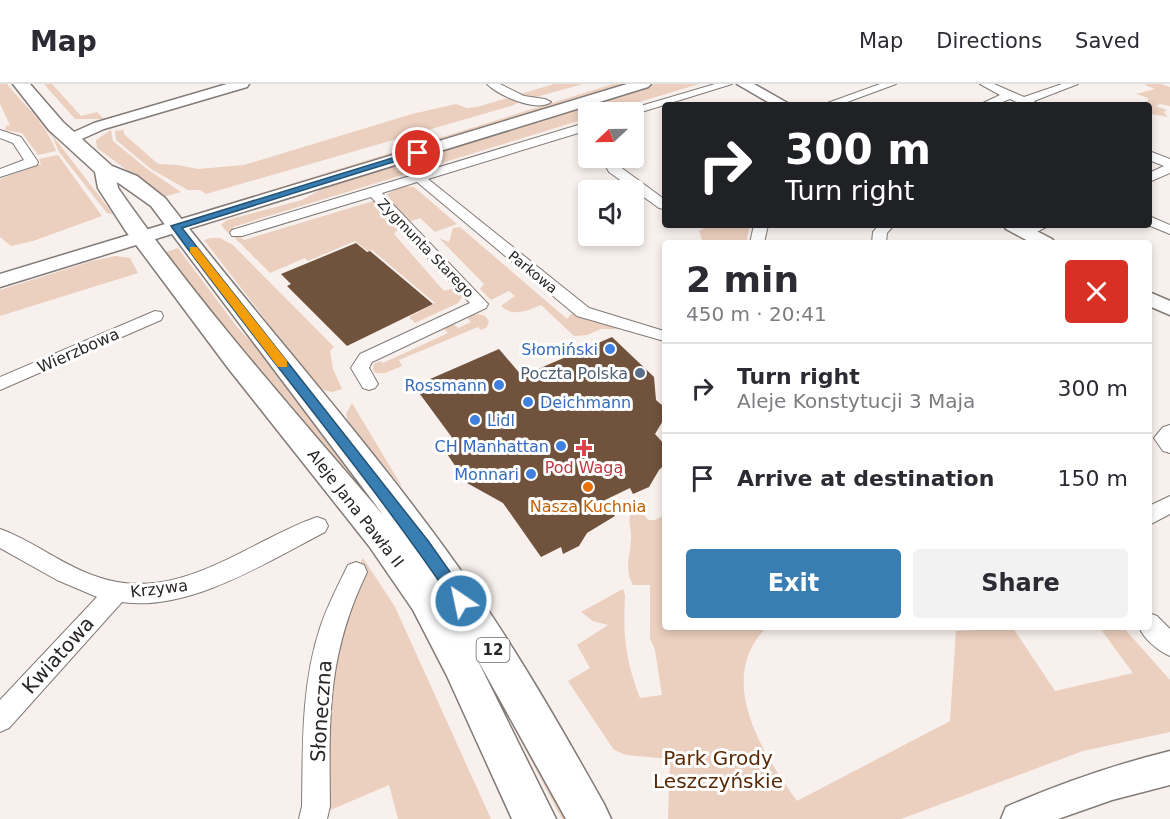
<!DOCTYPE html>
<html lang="en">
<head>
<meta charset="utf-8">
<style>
  :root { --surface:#fff; --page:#f2f2f3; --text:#2b2b33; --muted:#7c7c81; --line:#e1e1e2; --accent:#387eb3 }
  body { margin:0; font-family:"DejaVu Sans",sans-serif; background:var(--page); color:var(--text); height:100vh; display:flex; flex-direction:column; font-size:22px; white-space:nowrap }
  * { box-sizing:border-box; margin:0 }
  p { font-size:20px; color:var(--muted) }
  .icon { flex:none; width:33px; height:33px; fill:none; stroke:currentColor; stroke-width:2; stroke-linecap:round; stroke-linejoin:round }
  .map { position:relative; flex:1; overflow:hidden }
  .side { position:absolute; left:662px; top:156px; width:490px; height:390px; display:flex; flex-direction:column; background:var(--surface); border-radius:6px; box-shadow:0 3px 9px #0003 }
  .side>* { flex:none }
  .hud { position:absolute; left:662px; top:18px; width:490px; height:126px; border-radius:6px; box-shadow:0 3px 9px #0003; background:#202124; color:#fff; overflow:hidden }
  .needle { width:39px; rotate:248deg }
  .buttons { position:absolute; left:578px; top:18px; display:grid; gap:12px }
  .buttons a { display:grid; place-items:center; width:66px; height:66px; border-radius:6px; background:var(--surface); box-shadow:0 3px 9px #0003; font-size:30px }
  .pin { position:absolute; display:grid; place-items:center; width:51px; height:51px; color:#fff; margin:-26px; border:3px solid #fff; border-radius:50%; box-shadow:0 2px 6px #0007 }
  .me { position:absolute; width:66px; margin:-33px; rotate:326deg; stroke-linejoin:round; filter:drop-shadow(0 0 4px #0008) }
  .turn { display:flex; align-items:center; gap:21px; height:126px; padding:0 24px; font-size:27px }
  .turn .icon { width:78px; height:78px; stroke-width:2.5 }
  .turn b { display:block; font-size:42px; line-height:51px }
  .round { display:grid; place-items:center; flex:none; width:63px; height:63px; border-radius:6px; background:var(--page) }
  .summary { display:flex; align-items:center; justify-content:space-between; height:102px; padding:0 24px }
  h1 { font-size:36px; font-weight:700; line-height:45px }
  .primary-button { display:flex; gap:12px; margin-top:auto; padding:12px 24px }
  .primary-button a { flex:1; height:69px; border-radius:6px; background:var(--accent); color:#fff; font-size:24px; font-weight:700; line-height:69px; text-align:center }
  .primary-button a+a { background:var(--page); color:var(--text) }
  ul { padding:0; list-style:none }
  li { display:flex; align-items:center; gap:18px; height:90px; padding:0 24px; border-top:2px solid var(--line) }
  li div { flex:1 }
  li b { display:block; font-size:22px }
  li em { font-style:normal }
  header { display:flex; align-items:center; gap:36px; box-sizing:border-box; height:84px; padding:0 30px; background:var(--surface); border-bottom:2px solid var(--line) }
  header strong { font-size:28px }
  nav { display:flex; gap:33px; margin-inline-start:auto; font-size:21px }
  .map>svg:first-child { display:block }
</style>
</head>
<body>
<header>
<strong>Map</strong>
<nav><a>Map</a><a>Directions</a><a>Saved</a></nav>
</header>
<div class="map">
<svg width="1170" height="735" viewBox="0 0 1170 735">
  <rect width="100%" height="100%" fill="#f8f0ec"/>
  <g fill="#ebcfbf">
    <path d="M0 0H7C24 21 47 41 56 67L38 71 22 49 5 46 6 42 10 41 0 20Z"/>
    <polygon points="44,0 52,0 81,32 97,28 104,35 75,35"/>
    <path d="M554 0H583C570 4 521 16 514 21L206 110 200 106H188L151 85 116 56 115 47 124 46V50L158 80 178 81 198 85 244 81 412 30 456 20 467 24 477 23Z"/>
    <polygon points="613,0 634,0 211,127 210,125"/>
    <polygon points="655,0 699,0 606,28 588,28 588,34 233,143 235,147 228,149 221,141 227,136 302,116 331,100"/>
    <polygon points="1147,0 1161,0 1170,3 1170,22 1160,20 1156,22 1167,26 1164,28 1168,33 1151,30 1149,21 1140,19 1148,17 1148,14 1136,10 1155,5 1145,1"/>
    <polygon points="33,26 113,130 107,129 59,68 53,54 31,27"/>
    <polygon points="111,46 113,57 147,85 181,108 163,113 97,64 96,56"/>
    <polygon points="58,71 102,132 33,157 11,162 0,153 0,95 41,80 39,75"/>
    <polygon points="402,102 414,103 457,140 435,148 420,134 411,137 392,119 387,110"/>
    <polygon points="380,115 404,139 394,150 444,207 458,203 463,212 458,219 415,239 409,233 435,219 372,166 368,167 355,157 308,177 305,174 270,189 234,153 239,152 244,156"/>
    <polygon points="709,141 750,141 746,159 703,159 699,147"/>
    <path d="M460 143 567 235 571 230 583 228 625 245H601L587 251 574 252 541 221C528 227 512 233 501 222L515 212 509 207 491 216 480 205 484 200 439 154 449 158 453 144Z"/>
    <polygon points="211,154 220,154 233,161 334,263 330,267 333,285 342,305 332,308 314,304 288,272 265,235 204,156"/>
    <polygon points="178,164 237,243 279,287 414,467 576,735 562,735 469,559 163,169"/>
    <polygon points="116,172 130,174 138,189 0,232 0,206 92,177"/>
    <polygon points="478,230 485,232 489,237 487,243 481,246 478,243 399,276 402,282 385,289 376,289 373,286 374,280 380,277 383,279 448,249 443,244 453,239 458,244 471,238 466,232"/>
    <polygon points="352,319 404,406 348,337 346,330"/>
    <path d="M636 428H642L648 436H655L664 431V543H767C714 595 763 670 797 717L950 637 956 547 1013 544 1055 607 1133 589 1099 543H1123L1170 596V648L1083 667 901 735H668L670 675 626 671 614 666 568 597 590 584 577 561 608 541 593 537 581 528 623 505 625 511C623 552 625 574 640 614L662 611 655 566 650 554V501H633C624 485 630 473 631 456 632 448 628 440 630 431Z"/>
    <polygon points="363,474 395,523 491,735 398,735 389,701 314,733 344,509"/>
  </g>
  <g fill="#70523d">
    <polygon points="356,159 367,168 370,167 433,220 347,262 287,202 291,200 281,190"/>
    <polygon points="612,253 654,293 656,316 664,323 664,335 655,350 664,360 664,381 659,386 649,403 633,410 630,404 603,417 615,432 587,449 579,462 563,470 561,463 541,473 503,419 467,399 447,370 459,363 414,302 499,265 522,292"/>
  </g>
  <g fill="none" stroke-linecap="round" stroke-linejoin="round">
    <defs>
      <g id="minor">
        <path d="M487 0H500L524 12 545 15 551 18C537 29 498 11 487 0Z"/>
        <polygon points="715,0 732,0 635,30 625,28 627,26"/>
        <polygon points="880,0 896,0 839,21 822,21"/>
        <polygon points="980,0 994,0 1024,13 1062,0 1078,0 1034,17 1039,21 1023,21 1010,15 995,21 979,21 1000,11"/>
        <polygon points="588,38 588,46 428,95 589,224 664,247 664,257 577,232 417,98 382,109 488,220 486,224 372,278 369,284 378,300 375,304 369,306 363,304 351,284 360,270 470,219 371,113 242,152 232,152 230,149 232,146"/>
        <polygon points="0,46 21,53 38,78 37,81 0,93 0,85 24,76 13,59 0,54"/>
        <polygon points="1149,67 1170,75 1170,89 1149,98 1149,89 1164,82 1149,76"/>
        <polygon points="605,74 617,74 619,82 664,115 664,125 659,124 609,88 604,79"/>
        <polygon points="1149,132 1170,141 1170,150 1148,141"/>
        <polygon points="754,141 768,141 764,159 750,159"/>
        <polygon points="879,141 894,141 887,149 886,159 872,159 873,148"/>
        <polygon points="1031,141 1050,141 1031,151 1021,151 1019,148"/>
        <polygon points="155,227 161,228 163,232 161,236 0,306 0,293"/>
        <polygon points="1170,341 1170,369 1163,367 1154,354 1163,343"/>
        <polygon points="1170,412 1170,430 1149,441 1149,422"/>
        <path d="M317 433 325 436 328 442 325 448C267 478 189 528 122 518L9 644 0 648V616L97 513 57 496 0 464V445C34 457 63 482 98 493 178 521 248 457 317 433Z"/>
        <path d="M356 478 364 481 367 488C327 571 329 632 330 722L327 735H299L302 722C303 663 301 601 320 544 327 522 338 502 348 481Z"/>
        <path d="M1149 529 1157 532 1170 545V572C1158 567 1144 555 1139 543H1149Z"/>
      </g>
      <g id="tertiary">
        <polygon points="227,0 249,0 247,3 104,45 75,58 65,58 62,55 65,52 94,39"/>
        <polygon points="737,0 754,0 791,21 773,21"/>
        <polygon points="1003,141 1025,141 1052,155 1055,159 1032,159 1006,145"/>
        <polygon points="1149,208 1170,217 1170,231 1149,222"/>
        <path d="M1170 667V701L1112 716 1058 735H1001L1006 723C1059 700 1113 681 1170 667Z"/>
      </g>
      <polygon id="secondary" points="627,0 651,0 648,3 0,203 0,190"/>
      <path id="primary" d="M13 0H30L63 38 112 82 137 92 165 114C261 238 368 356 459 484 513 559 559 640 604 720L611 735H566L475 571 556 735H512L447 592 413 526 369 462 228 284 125 146 98 104 95 88 49 46ZM117 98 151 122 384 432C293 326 199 220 118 104Z"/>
    </defs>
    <use href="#minor" stroke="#817a77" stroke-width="2"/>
    <use href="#tertiary" stroke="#817a77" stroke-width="3"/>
    <use href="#secondary" stroke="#817a77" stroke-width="3"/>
    <use href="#primary" stroke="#817a77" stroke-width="3"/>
    <use href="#minor" fill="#fff" fill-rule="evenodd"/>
    <use href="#tertiary" fill="#fff" fill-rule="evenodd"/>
    <use href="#secondary" fill="#fff" fill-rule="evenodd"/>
    <use href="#primary" fill="#fff" fill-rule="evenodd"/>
  </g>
  <path fill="#387eb3" stroke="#245274" stroke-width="1.5" d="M415 67 422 69 182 144 429 458 467 512 469 517 467 522 461 524 456 522C367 390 264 270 171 142Z"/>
  <polygon fill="#f59e0b" points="190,163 197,163 287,277 287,283 278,283 190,168"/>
  <g fill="#3f7fe0" stroke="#fff" stroke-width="2">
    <circle cx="610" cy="265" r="6"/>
    <circle cx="499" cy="301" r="6"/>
    <circle cx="528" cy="318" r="6"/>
    <circle cx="475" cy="336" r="6"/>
    <circle cx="561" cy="362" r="6"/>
    <circle cx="531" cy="390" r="6"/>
  </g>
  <circle fill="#5c6f8a" stroke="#fff" stroke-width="2" cx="640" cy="289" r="6"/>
  <path fill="#e0444e" stroke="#fff" stroke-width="2" d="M581 355h6v6h6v6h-6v6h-6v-6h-6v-6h6z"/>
  <circle fill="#e8710a" stroke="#fff" stroke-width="2" cx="588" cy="403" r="6"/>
  <g text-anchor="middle" stroke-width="6" stroke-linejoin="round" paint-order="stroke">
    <g font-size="14" fill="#292625" stroke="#fff">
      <text transform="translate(426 164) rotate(46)" y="5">Zygmunta Starego</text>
      <text transform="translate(533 188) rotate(39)" y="5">Parkowa</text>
    </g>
    <rect fill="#fff" stroke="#696766" stroke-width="1.5" x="476.5" y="554" width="33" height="24" rx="4.5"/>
    <g font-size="15" font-weight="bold" fill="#292625">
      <text x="493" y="571">12</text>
    </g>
    <g font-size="16" fill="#366cbe" stroke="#fff" text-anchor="end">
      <text x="598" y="271">Słomiński</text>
      <text x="487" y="307">Rossmann</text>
      <text x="540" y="324" text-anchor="start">Deichmann</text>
      <text x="487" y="342" text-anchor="start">Lidl</text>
      <text x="549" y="368">CH Manhattan</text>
      <text x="519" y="396">Monnari</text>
    </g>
    <g font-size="16" fill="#292625" stroke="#fff">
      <text transform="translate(78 266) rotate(-24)" y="6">Wierzbowa</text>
      <text transform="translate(356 424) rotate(52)" y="6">Aleje Jana Pawła II</text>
      <text transform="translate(159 504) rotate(-7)" y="6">Krzywa</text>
    </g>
    <g font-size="16" fill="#4e5e75" stroke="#fff" text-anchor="end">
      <text x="628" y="295">Poczta Polska</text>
    </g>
    <g font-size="16" fill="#be3a42" stroke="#fff">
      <text x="584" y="389">Pod Wagą</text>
    </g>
    <g font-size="16" fill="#c56008" stroke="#fff">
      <text x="588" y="428">Nasza Kuchnia</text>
    </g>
    <g font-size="20" fill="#292625" stroke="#fff">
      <text transform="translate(58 571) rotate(-48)" y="7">Kwiatowa</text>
      <text transform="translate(321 627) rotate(-86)" y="7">Słoneczna</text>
    </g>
    <g font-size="20" fill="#582a06" stroke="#fff">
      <text x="718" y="681">Park Grody<tspan x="718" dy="23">Leszczyńskie</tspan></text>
    </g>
  </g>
</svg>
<div class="buttons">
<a><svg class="needle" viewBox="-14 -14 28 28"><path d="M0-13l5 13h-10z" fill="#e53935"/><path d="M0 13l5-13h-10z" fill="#7c7c81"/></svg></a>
<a><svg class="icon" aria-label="sound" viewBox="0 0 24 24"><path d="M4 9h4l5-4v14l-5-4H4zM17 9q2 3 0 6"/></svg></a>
</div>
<div class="pin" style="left:418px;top:69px;background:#d93025"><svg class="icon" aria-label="arrive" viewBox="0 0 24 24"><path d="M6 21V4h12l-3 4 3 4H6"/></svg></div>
<svg class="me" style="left:461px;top:517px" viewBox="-20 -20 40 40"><circle r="17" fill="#387eb3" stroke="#fff" stroke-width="3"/><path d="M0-11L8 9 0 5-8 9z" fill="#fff"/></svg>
<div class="hud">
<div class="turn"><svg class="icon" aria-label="right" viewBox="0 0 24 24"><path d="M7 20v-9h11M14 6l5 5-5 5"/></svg><div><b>300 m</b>Turn right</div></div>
</div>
<section class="side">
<div class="summary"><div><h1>2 min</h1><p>450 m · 20:41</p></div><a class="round" style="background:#d93025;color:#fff"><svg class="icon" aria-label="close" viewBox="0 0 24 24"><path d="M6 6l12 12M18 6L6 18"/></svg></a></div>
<ul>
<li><svg class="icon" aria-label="right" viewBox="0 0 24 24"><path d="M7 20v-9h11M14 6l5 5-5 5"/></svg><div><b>Turn right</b><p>Aleje Konstytucji 3 Maja</p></div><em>300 m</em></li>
<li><svg class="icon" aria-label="arrive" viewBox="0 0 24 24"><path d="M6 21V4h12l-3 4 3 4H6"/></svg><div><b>Arrive at destination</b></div><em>150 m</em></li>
</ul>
<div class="primary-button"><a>Exit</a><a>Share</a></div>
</section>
</div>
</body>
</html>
